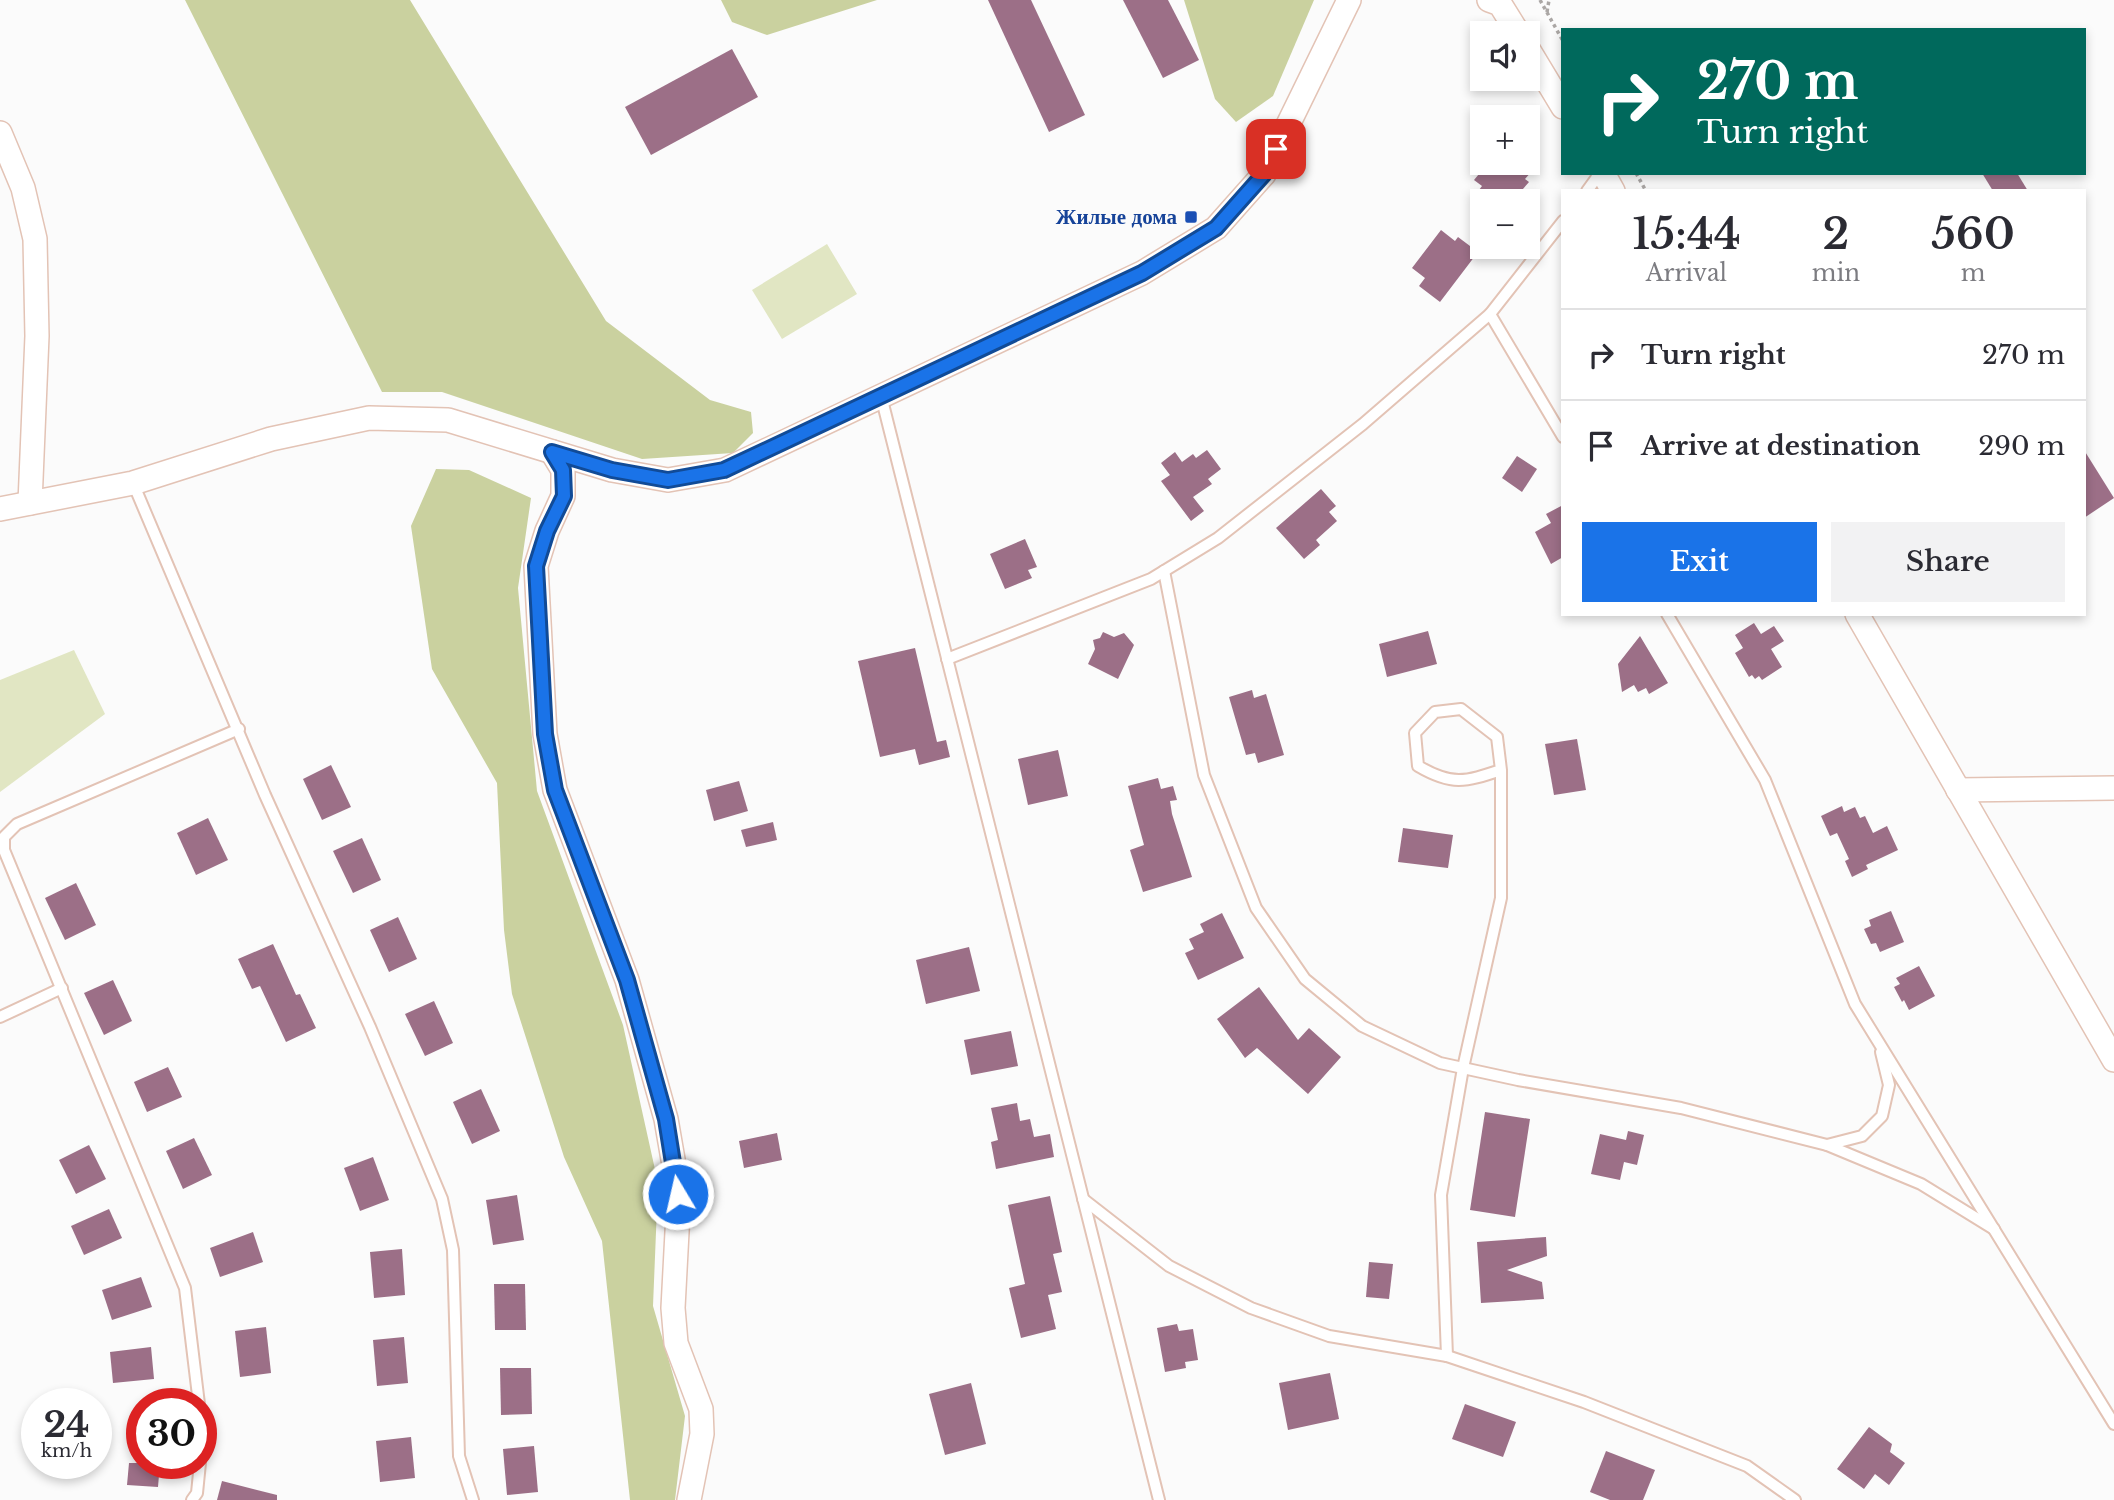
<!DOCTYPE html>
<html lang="en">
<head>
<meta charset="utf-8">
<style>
  :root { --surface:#fff; --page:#f2f2f3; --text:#2b2b33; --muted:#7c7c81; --line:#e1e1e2; --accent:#1a73e8 }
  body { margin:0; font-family:"Libre Baskerville",serif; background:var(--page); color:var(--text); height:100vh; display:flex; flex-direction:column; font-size:26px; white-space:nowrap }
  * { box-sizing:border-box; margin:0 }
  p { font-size:23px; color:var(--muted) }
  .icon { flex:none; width:38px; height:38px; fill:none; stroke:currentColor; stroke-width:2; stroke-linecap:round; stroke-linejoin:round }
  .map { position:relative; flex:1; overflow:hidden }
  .details { position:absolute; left:1561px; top:189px; width:525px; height:427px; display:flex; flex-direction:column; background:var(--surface); border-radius:0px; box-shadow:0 4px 10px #0003 }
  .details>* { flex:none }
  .guide { position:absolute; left:1561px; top:28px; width:525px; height:147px; border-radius:0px; box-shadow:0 4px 10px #0003; background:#00695c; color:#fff; overflow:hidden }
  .controls { position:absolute; left:1470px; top:21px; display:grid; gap:14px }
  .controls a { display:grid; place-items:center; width:70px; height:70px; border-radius:0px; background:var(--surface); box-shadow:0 4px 10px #0003; font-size:35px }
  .speed { position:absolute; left:21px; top:1388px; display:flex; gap:14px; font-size:35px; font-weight:700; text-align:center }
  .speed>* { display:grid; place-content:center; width:91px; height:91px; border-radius:50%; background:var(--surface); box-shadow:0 4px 10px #0003; line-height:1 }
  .speed small { font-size:18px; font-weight:400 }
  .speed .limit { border:10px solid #d22; background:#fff; color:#111 }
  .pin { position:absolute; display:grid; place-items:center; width:60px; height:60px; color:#fff; margin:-30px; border-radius:14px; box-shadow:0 4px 10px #0006 }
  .me { position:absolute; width:77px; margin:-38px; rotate:351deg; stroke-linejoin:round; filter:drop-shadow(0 0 5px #0008) }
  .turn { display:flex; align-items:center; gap:24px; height:147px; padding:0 21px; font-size:32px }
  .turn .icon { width:91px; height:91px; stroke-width:2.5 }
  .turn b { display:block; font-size:49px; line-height:60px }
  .eta { display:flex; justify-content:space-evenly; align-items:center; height:119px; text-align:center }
  .eta b { font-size:42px; font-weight:600; line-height:49px }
  .action { display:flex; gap:14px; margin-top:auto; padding:14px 21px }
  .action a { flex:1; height:80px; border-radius:0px; background:var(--accent); color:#fff; font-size:28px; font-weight:600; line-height:80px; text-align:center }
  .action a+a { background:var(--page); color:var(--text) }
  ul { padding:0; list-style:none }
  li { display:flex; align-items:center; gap:21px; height:91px; padding:0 21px; border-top:2px solid var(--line) }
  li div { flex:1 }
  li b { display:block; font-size:26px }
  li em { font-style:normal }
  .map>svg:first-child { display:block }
</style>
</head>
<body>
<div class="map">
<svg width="2114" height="1500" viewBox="0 0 2114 1500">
  <rect width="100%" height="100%" fill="#fbfbfb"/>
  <g fill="#e1e6c3">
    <polygon points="827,244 857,294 782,339 752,290"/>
    <polygon points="74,650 105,714 0,792 0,680"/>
  </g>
  <g fill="#cad19f">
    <polygon points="185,0 410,0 606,321 710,400 751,412 753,433 733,453 642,459 442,392 382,392"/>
    <polygon points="721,0 877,0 767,35 732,22"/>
    <polygon points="1184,0 1314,0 1273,96 1236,122 1215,99"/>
    <polygon points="436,469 469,470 531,498 518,588 537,791 623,1025 658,1183 653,1306 685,1416 675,1500 630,1500 602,1241 564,1157 512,994 504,930 497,783 432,669 411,526"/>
  </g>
  <g fill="#9c6f87">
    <polygon points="988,0 1031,0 1085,115 1049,132"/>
    <polygon points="1123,0 1168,0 1199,60 1163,78"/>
    <polygon points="732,49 758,97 651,155 625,107"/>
    <polygon points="1488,163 1522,163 1532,171 1525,179 1529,182 1516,197 1513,195 1508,201 1485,201 1476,194 1482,186 1474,180"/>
    <polygon points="1982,173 2017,173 2028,191 1993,191"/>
    <polygon points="1441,230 1455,241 1458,237 1478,252 1440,302 1419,286 1425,278 1412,268"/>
    <polygon points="1207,450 1221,469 1208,479 1212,484 1193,497 1204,511 1191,521 1161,481 1170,475 1161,463 1175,452 1182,462 1193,454 1196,458"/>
    <polygon points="2084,450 2114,498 2084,518"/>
    <polygon points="1517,456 1537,469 1522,492 1502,478"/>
    <polygon points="1321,489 1336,506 1329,512 1337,521 1316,540 1320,545 1304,559 1276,528"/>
    <polygon points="1563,505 1563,557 1551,564 1535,532 1551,523 1546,514"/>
    <polygon points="1025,539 1037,567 1028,570 1032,578 1005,589 990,554"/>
    <polygon points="1754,623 1761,634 1774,626 1784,641 1771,649 1782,667 1762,680 1759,676 1755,679 1752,675 1749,677 1735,653 1743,648 1735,635"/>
    <polygon points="1428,631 1437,664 1387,677 1379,644"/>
    <polygon points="1103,632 1114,637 1124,633 1134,645 1118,679 1088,664 1095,649 1093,640 1100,638"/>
    <polygon points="1640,636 1668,683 1649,694 1646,688 1638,692 1634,685 1622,692 1618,664"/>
    <polygon points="915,648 937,742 946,740 950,757 919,765 915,749 880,757 858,661"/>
    <polygon points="1252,690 1254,698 1266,694 1284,755 1258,763 1255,753 1246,755 1229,697"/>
    <polygon points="1577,739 1586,790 1554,795 1545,744"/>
    <polygon points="1058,750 1068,796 1028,805 1018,759"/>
    <polygon points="331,765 351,807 322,820 303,779"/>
    <polygon points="1158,778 1161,789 1173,786 1177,800 1170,801 1172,814 1192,877 1143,892 1130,850 1144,845 1128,786"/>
    <polygon points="739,781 748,811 714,821 706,790"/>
    <polygon points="1842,806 1844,812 1855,807 1860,818 1865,816 1873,833 1887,826 1898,850 1866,865 1868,869 1852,877 1845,861 1849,859 1837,833 1830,836 1821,816"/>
    <polygon points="208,818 228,860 196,875 177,833"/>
    <polygon points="773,822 777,840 746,847 741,830"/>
    <polygon points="1403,828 1453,835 1448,868 1398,862"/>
    <polygon points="362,838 381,880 353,893 333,851"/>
    <polygon points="76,883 96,925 65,940 45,898"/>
    <polygon points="1891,911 1904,942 1880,952 1876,943 1871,944 1864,929 1871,926 1869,920"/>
    <polygon points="1222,913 1244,958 1198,980 1185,953 1194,949 1189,939 1204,932 1200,924"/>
    <polygon points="398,917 417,959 389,972 370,930"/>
    <polygon points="273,944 296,995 300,994 316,1028 286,1042 260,986 252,989 238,959"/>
    <polygon points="969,947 980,991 926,1004 916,960"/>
    <polygon points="1919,966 1935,996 1909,1010 1904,1000 1902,1002 1894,987 1900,984 1896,978"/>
    <polygon points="113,980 132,1021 104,1035 84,993"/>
    <polygon points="1259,987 1298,1040 1309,1028 1341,1057 1308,1094 1257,1048 1245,1058 1217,1019"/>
    <polygon points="434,1001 453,1043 425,1056 405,1014"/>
    <polygon points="1011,1031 1018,1066 971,1075 964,1040"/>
    <polygon points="168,1067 182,1097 147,1112 134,1082"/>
    <polygon points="481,1089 500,1131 472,1144 453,1102"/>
    <polygon points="1017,1103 1020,1121 1030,1119 1034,1137 1050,1134 1054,1157 996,1169 991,1142 998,1140 991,1108"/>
    <polygon points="1485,1112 1530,1119 1515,1217 1470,1210"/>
    <polygon points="1628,1131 1644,1135 1637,1165 1624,1162 1620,1180 1591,1174 1600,1134 1626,1140"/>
    <polygon points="777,1133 782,1160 744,1168 739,1141"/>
    <polygon points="194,1138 212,1175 183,1189 166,1151"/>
    <polygon points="89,1145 106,1179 76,1194 59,1160"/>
    <polygon points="373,1157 389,1200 360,1211 344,1168"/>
    <polygon points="517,1195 524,1240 493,1245 486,1200"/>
    <polygon points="1050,1196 1062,1252 1053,1254 1062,1292 1048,1295 1056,1329 1021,1338 1009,1288 1025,1284 1008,1205"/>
    <polygon points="109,1209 122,1238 84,1255 71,1226"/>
    <polygon points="253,1232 263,1262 220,1277 210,1248"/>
    <polygon points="1546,1237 1547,1256 1507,1270 1542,1282 1544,1299 1481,1303 1477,1242"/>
    <polygon points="402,1249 405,1295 374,1298 370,1252"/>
    <polygon points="1369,1262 1393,1264 1389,1299 1366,1297"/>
    <polygon points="141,1277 152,1307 112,1320 102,1290"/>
    <polygon points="494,1284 525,1284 526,1330 495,1330"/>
    <polygon points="1177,1324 1179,1331 1193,1329 1198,1360 1185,1362 1186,1368 1165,1372 1157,1328"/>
    <polygon points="266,1327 271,1373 240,1377 235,1331"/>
    <polygon points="404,1337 408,1383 377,1386 373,1340"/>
    <polygon points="151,1347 154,1379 113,1383 110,1352"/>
    <polygon points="500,1368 531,1368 532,1414 501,1415"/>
    <polygon points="1330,1373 1339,1419 1288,1430 1279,1383"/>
    <polygon points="971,1383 986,1444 945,1455 929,1394"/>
    <polygon points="1465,1404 1516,1422 1503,1457 1452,1439"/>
    <polygon points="1869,1427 1892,1444 1890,1452 1905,1463 1889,1485 1875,1474 1864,1489 1837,1469"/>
    <polygon points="411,1437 415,1478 380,1482 376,1441"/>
    <polygon points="534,1446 538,1492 507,1495 503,1449"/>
    <polygon points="1606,1451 1655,1470 1643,1500 1610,1500 1590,1492"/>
    <polygon points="129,1463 160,1463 158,1487 127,1485"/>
    <polygon points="222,1481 277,1495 277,1500 217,1500"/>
  </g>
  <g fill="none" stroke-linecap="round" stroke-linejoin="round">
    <defs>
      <g id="lane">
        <polyline points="1587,191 1600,173"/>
        <polyline points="1563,221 1490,314 1563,437"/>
        <polyline points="881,396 1159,1500"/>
        <polyline points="133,483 265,795 370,1027 442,1199 453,1250 459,1456 473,1500"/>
        <polyline points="1164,571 1204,775 1256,908 1305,979 1362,1026 1440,1063 1518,1080 1681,1108 1827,1145 1921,1184 1994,1229"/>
        <polyline points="1667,614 1765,780 1855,1004 2114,1424"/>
        <polyline points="947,659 1151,579 1218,538 1363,424 1490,314"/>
        <polyline points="0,1017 62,988"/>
        <polyline points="1827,1145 1862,1136 1882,1116 1889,1085 1881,1052"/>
        <polyline points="1083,1199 1169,1266 1251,1308 1329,1336 1447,1356 1584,1402 1747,1466 1795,1500"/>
        <path d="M1447 1356 1441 1195 1463 1068 1501 898V770L1497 737 1461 709 1435 712 1415 733 1418 766C1452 786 1465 782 1501 770"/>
        <polyline points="199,1404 185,1288 4,850 4,837 17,824 239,729"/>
        <polyline points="201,1419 201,1447"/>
        <polyline points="192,1500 197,1493 200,1463"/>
      </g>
      <g id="street">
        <polyline points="1489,0 1500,4 1518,33"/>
        <polyline points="1528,49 1563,107"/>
        <polyline points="0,133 23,188 35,239 37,336 30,503"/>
        <polyline points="1603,173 1613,191"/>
        <polyline points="552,452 563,470 563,496 547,531 536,566 545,734 555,790 627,980 666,1119 679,1194 673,1308 676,1343 701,1409 702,1434 689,1500"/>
        <polyline points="0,509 133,483 271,439 369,418 448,420 612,470 668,480 725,470 1142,273 1216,228 1264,174 1349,0"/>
        <polyline points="1857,614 2114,1060"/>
        <polyline points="1958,790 2114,788"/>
      </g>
    </defs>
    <use href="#lane" stroke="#e3c3b5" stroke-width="14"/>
    <use href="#street" stroke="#e3c3b5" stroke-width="26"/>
    <g stroke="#aba7a5" stroke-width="3.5" stroke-dasharray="3.5 3.5" stroke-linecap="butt">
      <polyline points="1540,0 1563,41"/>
      <polyline points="1547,12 1549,0"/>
      <polyline points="1636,173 1646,191"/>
    </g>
    <use href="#lane" stroke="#fff" stroke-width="10"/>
    <use href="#street" stroke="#fff" stroke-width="23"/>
  </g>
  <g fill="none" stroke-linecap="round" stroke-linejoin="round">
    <defs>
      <polyline id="route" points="678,1194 666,1119 627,980 555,790 545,734 536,566 547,531 564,496 563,470 552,452 612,470 668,480 724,470 1142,273 1216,228 1264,174 1276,149"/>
    </defs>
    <use href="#route" stroke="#114b97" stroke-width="18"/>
    <use href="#route" stroke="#1a73e8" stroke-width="12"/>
  </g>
  <rect fill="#1a4fb4" stroke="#fbfbfb" stroke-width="2.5" x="1184" y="210" width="14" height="14" rx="3.5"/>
  <g text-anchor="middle" stroke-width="7" stroke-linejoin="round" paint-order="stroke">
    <g font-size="21" font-weight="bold" fill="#164399" stroke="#fbfbfb" text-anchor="end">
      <text x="1177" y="224">Жилые дома</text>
    </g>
  </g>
</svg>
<div class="controls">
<a><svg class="icon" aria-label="sound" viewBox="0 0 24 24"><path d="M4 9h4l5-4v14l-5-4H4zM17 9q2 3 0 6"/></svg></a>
<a>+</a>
<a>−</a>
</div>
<div class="speed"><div>24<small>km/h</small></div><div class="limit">30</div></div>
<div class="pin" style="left:1276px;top:149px;background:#d93025"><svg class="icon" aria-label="arrive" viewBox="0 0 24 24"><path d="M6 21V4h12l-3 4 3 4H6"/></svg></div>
<svg class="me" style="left:678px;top:1194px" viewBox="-20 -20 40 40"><circle r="17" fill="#1a73e8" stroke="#fff" stroke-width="3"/><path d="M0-11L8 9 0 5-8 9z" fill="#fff"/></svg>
<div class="guide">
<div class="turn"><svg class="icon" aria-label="right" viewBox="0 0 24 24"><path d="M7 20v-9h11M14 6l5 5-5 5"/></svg><div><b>270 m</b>Turn right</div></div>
</div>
<section class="details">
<div class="eta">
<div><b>15:44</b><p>Arrival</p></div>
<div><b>2</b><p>min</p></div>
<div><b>560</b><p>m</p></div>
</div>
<ul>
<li><svg class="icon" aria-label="right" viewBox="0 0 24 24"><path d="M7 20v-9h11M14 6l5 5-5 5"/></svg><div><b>Turn right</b></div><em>270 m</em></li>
<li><svg class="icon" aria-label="arrive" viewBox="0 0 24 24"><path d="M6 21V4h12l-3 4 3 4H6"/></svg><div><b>Arrive at destination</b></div><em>290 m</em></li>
</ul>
<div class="action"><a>Exit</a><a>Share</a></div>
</section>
</div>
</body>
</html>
